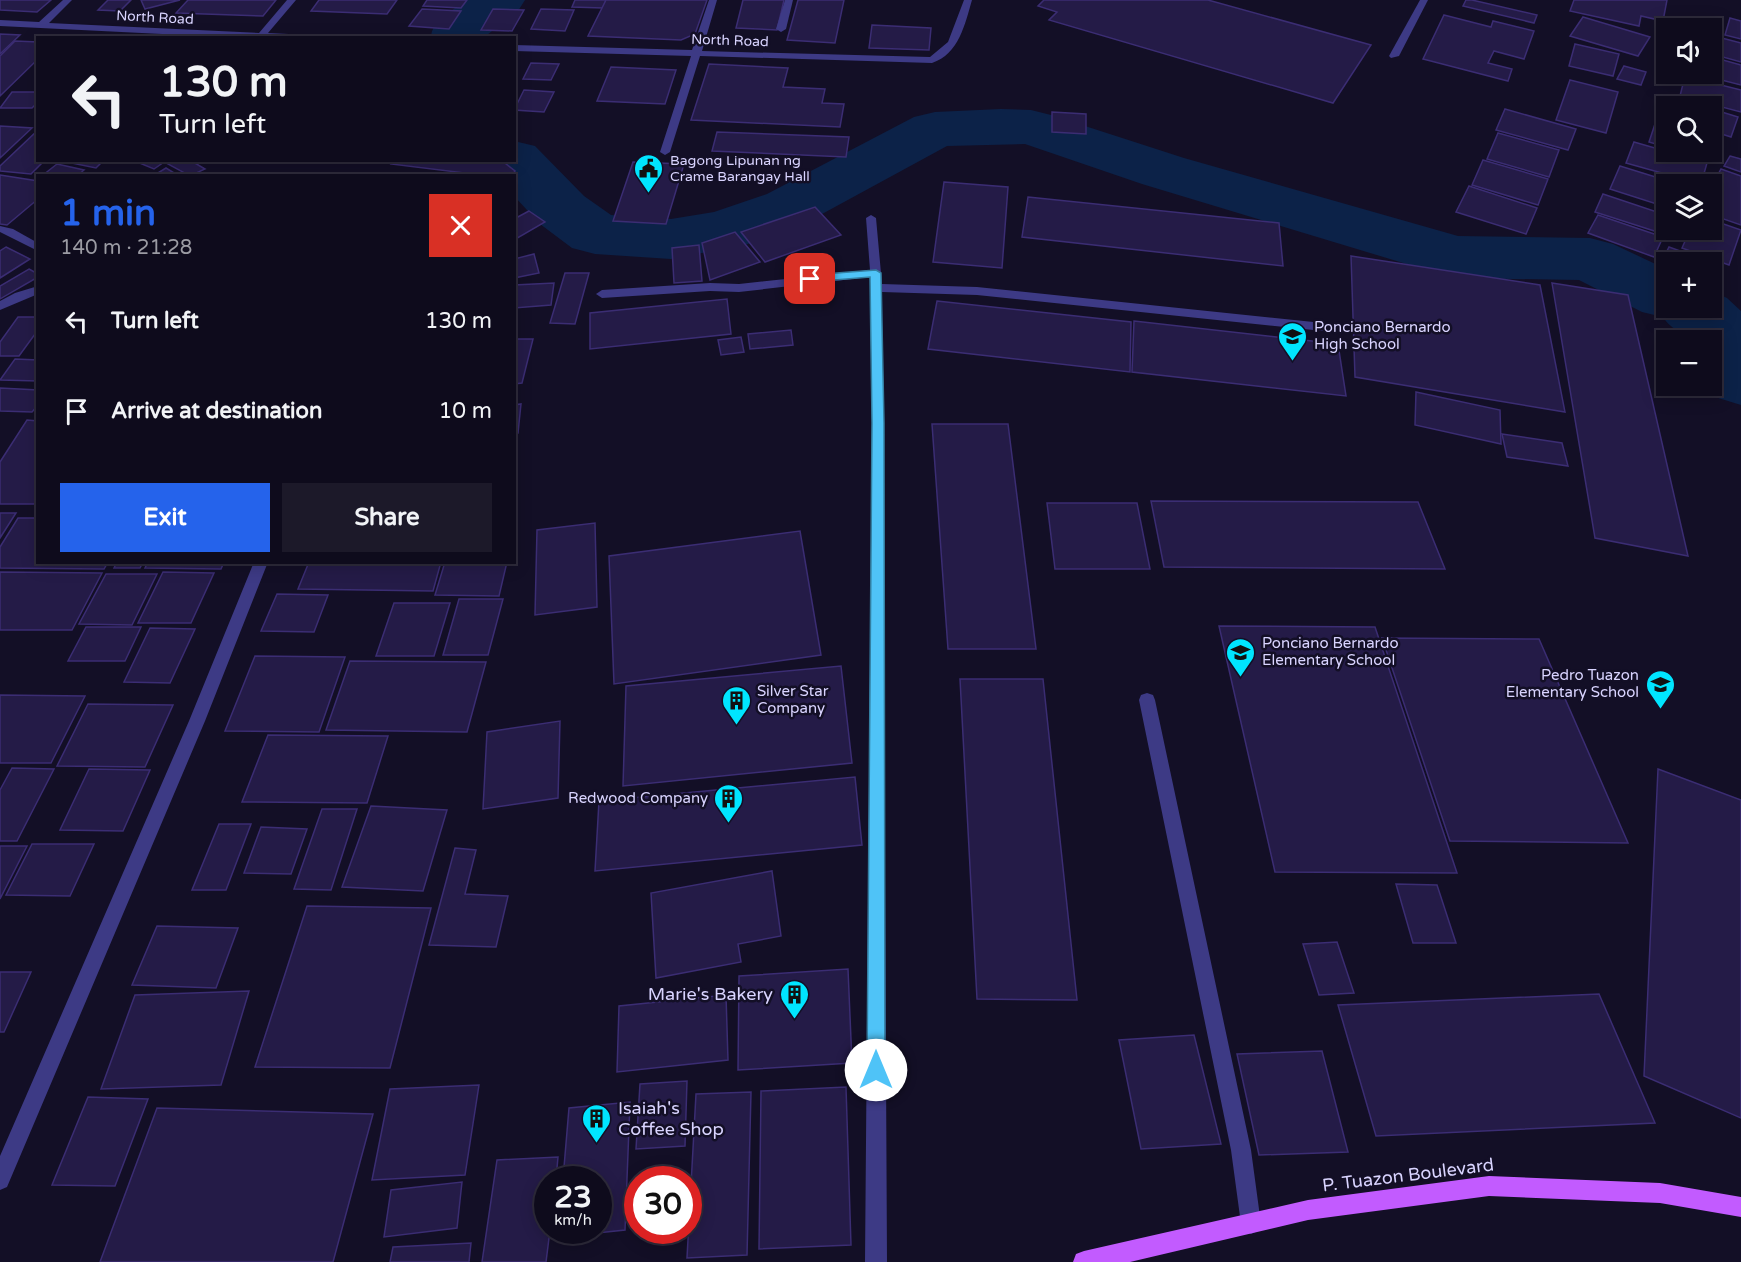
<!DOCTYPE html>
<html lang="en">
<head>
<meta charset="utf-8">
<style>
  :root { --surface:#0e0b1c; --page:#1c1929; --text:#f1f3f6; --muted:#9b9ba3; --line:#2e2b3b; --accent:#2563eb }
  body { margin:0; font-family:"Varela Round",sans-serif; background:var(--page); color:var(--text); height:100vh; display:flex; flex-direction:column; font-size:22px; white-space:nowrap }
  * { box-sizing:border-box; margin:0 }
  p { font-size:20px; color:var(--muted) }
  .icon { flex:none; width:33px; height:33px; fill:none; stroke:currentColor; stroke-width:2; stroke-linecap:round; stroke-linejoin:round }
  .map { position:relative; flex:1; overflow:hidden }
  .sheet { position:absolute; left:36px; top:174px; width:480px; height:390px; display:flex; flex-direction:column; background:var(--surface); border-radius:0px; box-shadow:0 3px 15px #0003,0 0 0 2px var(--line) }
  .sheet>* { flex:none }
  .top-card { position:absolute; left:36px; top:36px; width:480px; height:126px; border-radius:0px; box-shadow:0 3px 15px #0003,0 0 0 2px var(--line); background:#0e0b1c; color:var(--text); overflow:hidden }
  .tools { position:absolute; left:1656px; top:18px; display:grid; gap:12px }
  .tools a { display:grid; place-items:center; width:66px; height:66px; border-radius:0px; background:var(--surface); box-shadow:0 3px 15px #0003,0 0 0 2px var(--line); font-size:30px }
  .speed { position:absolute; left:534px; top:1166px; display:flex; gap:12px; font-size:30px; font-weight:700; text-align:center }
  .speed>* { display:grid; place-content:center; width:78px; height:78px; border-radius:50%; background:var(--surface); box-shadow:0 3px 15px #0003,0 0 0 2px var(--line); line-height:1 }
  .speed small { font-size:15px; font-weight:400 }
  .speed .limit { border:9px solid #d22; background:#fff; color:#111 }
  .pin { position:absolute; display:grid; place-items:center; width:51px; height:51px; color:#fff; margin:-26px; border-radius:12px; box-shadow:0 3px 9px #0006 }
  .me { position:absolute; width:66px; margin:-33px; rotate:0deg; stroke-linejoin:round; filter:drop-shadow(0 0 4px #0008) }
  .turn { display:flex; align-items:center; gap:21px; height:126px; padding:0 24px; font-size:27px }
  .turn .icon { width:78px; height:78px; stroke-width:2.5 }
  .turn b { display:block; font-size:42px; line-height:51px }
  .round { display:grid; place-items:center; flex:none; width:63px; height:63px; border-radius:0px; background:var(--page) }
  .head { display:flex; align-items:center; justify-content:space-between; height:102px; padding:0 24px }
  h1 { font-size:36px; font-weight:800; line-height:45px; color:var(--accent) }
  .cta { display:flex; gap:12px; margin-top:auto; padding:12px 24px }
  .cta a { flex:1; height:69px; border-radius:0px; background:var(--accent); color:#fff; font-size:24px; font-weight:800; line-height:69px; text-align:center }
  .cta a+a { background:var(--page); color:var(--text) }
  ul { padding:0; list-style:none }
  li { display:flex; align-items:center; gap:18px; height:90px; padding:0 24px }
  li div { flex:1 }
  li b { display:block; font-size:22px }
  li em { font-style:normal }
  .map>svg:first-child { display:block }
</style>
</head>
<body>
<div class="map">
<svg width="1741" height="1262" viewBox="0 0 1741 1262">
  <rect width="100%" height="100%" fill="#130f26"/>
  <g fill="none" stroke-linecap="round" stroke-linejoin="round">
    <g fill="#0c2248" fill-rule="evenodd">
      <path d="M467 0H525L518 11 483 38H431C431 20 455 9 467 0Z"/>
      <path d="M1001 109 1031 110 1051 115 1184 158 1458 236 1590 238 1613 244 1666 269V308H1712V291L1727 298 1741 311V405L1715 397 1709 386H1712V340H1688C1680 332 1669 327 1663 317L1642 312 1579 280 1456 278 1433 272 1142 184 1025 144 947 146 811 220 748 244 671 259 595 254 572 248 540 224 514 196V176H496L485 160H514V141L535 146 584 196 611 215 671 219 714 212 767 194 914 117 935 112Z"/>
    </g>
  </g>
  <g fill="#241b47" stroke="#3b2d73" stroke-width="1.5">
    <polygon points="0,0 51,0 37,12 0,10"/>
    <polygon points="108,0 131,0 120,11 98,10"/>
    <polygon points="141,0 180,0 145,9"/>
    <polygon points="188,0 276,0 263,16 176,13"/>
    <polygon points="319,0 397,0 387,14 311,11"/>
    <polygon points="427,0 467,0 461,8 423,6"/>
    <polygon points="575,0 606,0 603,8 572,7"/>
    <polygon points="606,0 707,0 695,34 681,40 588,36"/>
    <polygon points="743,0 784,0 777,30 736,28"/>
    <polygon points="798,0 844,0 835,43 787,40"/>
    <polygon points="1044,0 1208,0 1371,45 1333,103 1049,20 1057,12 1038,6"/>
    <polygon points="1466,0 1472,0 1537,15 1534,23 1463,6"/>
    <polygon points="1574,0 1667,0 1663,21 1641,16 1639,26 1570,11"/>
    <polygon points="422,9 461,11 449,29 409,26"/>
    <polygon points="493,9 524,10 512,31 481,30"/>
    <polygon points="541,9 574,10 565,31 531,29"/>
    <polygon points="1444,15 1491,27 1493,21 1534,31 1524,59 1494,51 1488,63 1512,69 1508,81 1423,59"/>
    <polygon points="1583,17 1650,37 1638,56 1570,36"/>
    <polygon points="1730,18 1741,21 1741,39 1725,35"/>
    <polygon points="872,25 931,28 929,50 869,48"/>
    <polygon points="0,34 20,35 0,54"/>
    <polygon points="1718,37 1741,43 1741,62 1712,54"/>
    <polygon points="15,41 38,42 38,59 0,96 0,56"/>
    <polygon points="1575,44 1619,54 1613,76 1569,66"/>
    <polygon points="1712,57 1741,65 1741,85 1698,74 1712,74"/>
    <polygon points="531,63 559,64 551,80 523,79"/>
    <polygon points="709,64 788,68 783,87 825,89 822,103 844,104 840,127 691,120"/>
    <polygon points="1624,66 1646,72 1641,85 1617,79"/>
    <polygon points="611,67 676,70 665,104 597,101"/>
    <polygon points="1685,76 1741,90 1741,112 1680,96"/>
    <polygon points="1570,80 1618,92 1606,133 1556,120"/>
    <polygon points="524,90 554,92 544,112 514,110"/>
    <polygon points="12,92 38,92 38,102 32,108 0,108"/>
    <polygon points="1669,98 1701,106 1666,106 1666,118 1661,117"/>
    <polygon points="1505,109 1576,129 1568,150 1496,130"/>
    <polygon points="1712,109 1738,117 1731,137 1712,131"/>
    <polygon points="1052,112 1086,114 1086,134 1052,132"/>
    <polygon points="1656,121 1666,124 1666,147 1649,142"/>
    <polygon points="0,126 32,128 0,158"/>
    <polygon points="36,132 38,160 45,160 31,174 0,171 0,166"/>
    <polygon points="717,132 849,137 846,157 712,151"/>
    <polygon points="1498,133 1559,150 1549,177 1487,159"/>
    <polygon points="1712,137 1722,140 1714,161 1681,152 1712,152"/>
    <polygon points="1634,142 1707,163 1701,184 1626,163"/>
    <polygon points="1730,156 1741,159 1741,172 1724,166"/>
    <polygon points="57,160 104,160 96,168"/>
    <polygon points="139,160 167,160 154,169 137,162"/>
    <polygon points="170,160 196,160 193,162 205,169 190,176 166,163"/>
    <polygon points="394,160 501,160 515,171 512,176 489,176 391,164"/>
    <polygon points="1483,160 1548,179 1538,205 1472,185"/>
    <polygon points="633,162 684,164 666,224 613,221"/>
    <polygon points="57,164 84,170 77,176 43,175"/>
    <polygon points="1620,166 1678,184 1666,184 1666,207 1610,189"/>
    <polygon points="166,168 179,176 153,176"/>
    <polygon points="1721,169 1741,176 1741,225 1712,215 1712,186"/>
    <polygon points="0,175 38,181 38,199 7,225 0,224"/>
    <polygon points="944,182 1008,187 1002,268 933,262"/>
    <polygon points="1469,186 1537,208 1526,234 1456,212"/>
    <polygon points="1603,194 1666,215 1666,230 1673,230 1670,236 1595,212"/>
    <polygon points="1028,197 1279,223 1283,266 1022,237"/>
    <polygon points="815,207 841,235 765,262 741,232"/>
    <polygon points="529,211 545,222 514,240 514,219"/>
    <polygon points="1598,215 1663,237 1654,257 1588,233"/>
    <polygon points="1712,220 1741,230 1729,265 1682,248 1690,230 1712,230"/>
    <polygon points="735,232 760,262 710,280 702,243"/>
    <polygon points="699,245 702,281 674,283 672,248"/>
    <polygon points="6,247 30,259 0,278 0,251"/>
    <polygon points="1669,247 1711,262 1666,262 1666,267 1660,265"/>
    <polygon points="534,254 539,273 514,278 514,259"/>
    <polygon points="1351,256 1540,285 1565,412 1355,377"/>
    <polygon points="1712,263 1720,266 1712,284"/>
    <polygon points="29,269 38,274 38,277 0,299 0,286"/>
    <polygon points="565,273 589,273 575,324 550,323"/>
    <polygon points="554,283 551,305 514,308 514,285"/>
    <polygon points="1552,283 1628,295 1688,556 1595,538"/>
    <polygon points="727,299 731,334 590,349 590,313"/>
    <polygon points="937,301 1131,322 1130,372 928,349"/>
    <polygon points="18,317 38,317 38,330 19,356 0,356 0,342"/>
    <polygon points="1134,321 1338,344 1346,396 1132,372"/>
    <polygon points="791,330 793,345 750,349 748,334"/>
    <polygon points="741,337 744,352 721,355 718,340"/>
    <polygon points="514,339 533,339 522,383 514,384"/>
    <polygon points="15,359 38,360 38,381 0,380"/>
    <polygon points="0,388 38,390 38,405 32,412 0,411"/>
    <polygon points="1416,392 1500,410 1501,444 1415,425"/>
    <polygon points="521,404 518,433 514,433 514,405"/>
    <polygon points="27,420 38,421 38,504 0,504 0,462"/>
    <polygon points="932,424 1008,424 1036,649 948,649"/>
    <polygon points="1502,434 1562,443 1568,466 1507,457"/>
    <polygon points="1151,501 1418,502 1445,569 1164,567"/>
    <polygon points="1047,503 1137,503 1150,569 1055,569"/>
    <polygon points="0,513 16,513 0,538"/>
    <polygon points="18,518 38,518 38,562 108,562 104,569 0,568 0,547"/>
    <polygon points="595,523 597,607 535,615 537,530"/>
    <polygon points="800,531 821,655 614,684 609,556"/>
    <polygon points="117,562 143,562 140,568 114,568"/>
    <polygon points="148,562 224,562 221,569 145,568"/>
    <polygon points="309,562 441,562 433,591 298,589"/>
    <polygon points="445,562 507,562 499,596 435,595"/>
    <polygon points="0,572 102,573 72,630 0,630"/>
    <polygon points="163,572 214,573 191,623 138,623"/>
    <polygon points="106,574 157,574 132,625 79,624"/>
    <polygon points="277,594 328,595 314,632 261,631"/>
    <polygon points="459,599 503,599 488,655 443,655"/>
    <polygon points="394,603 450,603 434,656 376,656"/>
    <polygon points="1219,626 1375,627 1457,873 1275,872"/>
    <polygon points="86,627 141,627 125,661 68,661"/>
    <polygon points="150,628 195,629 170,683 124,682"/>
    <polygon points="1382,638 1539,639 1628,843 1450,841"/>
    <polygon points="255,656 345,657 319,732 225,731"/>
    <polygon points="350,661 486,662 467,732 326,730"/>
    <polygon points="841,666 852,763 623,786 626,686"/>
    <polygon points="960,679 1043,679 1077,1000 977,999"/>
    <polygon points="0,695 85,696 51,763 0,763"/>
    <polygon points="88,704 173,705 145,767 57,766"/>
    <polygon points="560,721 558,798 483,809 487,732"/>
    <polygon points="268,735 388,736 367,803 242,802"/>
    <polygon points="12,768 54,769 17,841 0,841 0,790"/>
    <polygon points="89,769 150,770 123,831 60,830"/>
    <polygon points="1658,769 1741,800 1741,1118 1644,1076"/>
    <polygon points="855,777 862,845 595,871 599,801"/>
    <polygon points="371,806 447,810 423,891 342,887"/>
    <polygon points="322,809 357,809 331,890 294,889"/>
    <polygon points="219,824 251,824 226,890 192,890"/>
    <polygon points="261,827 307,829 291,874 244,873"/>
    <polygon points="32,844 94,844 70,896 6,895"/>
    <polygon points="0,846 27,846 0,899"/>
    <polygon points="455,848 476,850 465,894 508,896 496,947 429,945"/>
    <polygon points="772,871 781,936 738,944 741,962 656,978 651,893"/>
    <polygon points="1396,884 1437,885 1456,943 1413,943"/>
    <polygon points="307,906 431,908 390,1068 255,1067"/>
    <polygon points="157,926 238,928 216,988 132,985"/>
    <polygon points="1337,942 1354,993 1319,995 1303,944"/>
    <polygon points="848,969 852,1063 738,1070 739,976"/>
    <polygon points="0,972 31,972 4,1032 0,1032"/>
    <polygon points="249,991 221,1085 101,1089 135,995"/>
    <polygon points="1599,994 1655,1123 1376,1136 1338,1005"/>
    <polygon points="726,995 728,1060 617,1072 619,1006"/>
    <polygon points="1194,1035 1221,1144 1141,1149 1119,1040"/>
    <polygon points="1322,1051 1348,1152 1259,1155 1237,1054"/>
    <polygon points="687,1081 685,1146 636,1149 640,1084"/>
    <polygon points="479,1085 465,1175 372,1180 390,1089"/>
    <polygon points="846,1087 851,1245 759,1249 761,1091"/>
    <polygon points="751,1092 747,1255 687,1258 696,1094"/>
    <polygon points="88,1097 148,1099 115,1186 52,1185"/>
    <polygon points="630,1102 625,1230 559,1237 560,1230 598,1230 598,1179 563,1179 569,1108"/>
    <polygon points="157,1108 373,1114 333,1262 100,1262"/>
    <polygon points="558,1157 556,1179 548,1179 548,1230 550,1230 546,1262 482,1262 497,1160"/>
    <polygon points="462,1182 457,1228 384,1237 391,1190"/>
    <polygon points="471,1243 469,1262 390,1262 393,1247"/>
  </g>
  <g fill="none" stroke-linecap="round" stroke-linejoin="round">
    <g fill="#3d3a85" fill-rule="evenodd">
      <polygon points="63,0 72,0 49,23 259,33 287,0 296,0 268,33 309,35 313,38 243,38 0,26 0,20 39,22"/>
      <path d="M709 0H717L702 51 930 57 948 42 964 0H972C965 24 959 54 932 63L700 56 670 152 665 155 660 152 691 56 514 51V45L692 50Z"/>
      <polygon points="785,0 793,0 786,29 781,32 776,29"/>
      <polygon points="1420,0 1428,0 1399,56 1391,58 1389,56"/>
      <polygon points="871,215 876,218 882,284 977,287 1323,323 1329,327 1323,331 977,295 882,292 887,1262 865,1262 872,423 870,277 739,292 710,291 602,298 596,294 602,290 710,283 739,284 870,270 866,218"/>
      <polygon points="0,226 13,229 38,243 38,251 0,232"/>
      <polygon points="38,286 38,294 0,310 0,301 15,293"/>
      <polygon points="254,562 268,562 205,721 7,1187 0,1190 0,1156 189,721"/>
      <polygon points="1147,693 1153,695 1155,700 1251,1150 1261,1224 1258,1231 1251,1234 1244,1231 1241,1224 1231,1150 1139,700 1141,695"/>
    </g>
    <polygon fill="#c25bff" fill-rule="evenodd" points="1489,1176 1660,1183 1741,1197 1741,1217 1660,1203 1489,1196 1308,1220 1130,1262 1073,1262 1076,1254 1084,1251 1308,1200"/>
  </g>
  <polygon fill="#4fc3f7" stroke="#337fa1" stroke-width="1.5" points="876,270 881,273 884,423 885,1070 883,1076 876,1079 870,1076 867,1070 872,423 870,277 810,282 805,279 810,275"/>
  <defs>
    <symbol id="civic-pin" viewBox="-11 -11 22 30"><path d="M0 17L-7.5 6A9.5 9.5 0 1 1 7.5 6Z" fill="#00e5ff" stroke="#130f26"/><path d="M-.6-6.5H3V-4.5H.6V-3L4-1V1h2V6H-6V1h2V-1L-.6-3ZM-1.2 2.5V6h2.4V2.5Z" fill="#111"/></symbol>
    <symbol id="school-pin" viewBox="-11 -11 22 30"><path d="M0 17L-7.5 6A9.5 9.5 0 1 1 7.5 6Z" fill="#00e5ff" stroke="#130f26"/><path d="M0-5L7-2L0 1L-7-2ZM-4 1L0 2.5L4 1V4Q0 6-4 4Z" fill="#111"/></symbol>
    <symbol id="building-pin" viewBox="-11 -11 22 30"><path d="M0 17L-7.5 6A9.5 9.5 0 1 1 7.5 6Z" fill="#00e5ff" stroke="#130f26"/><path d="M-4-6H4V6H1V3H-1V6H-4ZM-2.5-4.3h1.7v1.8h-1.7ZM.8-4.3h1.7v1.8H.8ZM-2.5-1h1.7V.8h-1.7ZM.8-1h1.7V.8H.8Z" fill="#111"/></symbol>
  </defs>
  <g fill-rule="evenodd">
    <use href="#civic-pin" x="632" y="152" width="33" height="45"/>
    <use href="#school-pin" x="1276" y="320" width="33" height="45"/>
    <use href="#school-pin" x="1224" y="636" width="33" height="45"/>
    <use href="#school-pin" x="1644" y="668" width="33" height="45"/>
    <use href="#building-pin" x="720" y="684" width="33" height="45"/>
    <use href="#building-pin" x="712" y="782" width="33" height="45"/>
    <use href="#building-pin" x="778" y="978" width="33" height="45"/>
    <use href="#building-pin" x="580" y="1102" width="33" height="45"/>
  </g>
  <g text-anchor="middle" stroke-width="5" stroke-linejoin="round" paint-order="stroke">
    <g font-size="14" fill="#d9d4ff" stroke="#130f26">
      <text transform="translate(155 17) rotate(3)" y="5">North Road</text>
      <text transform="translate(730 40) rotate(2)" y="5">North Road</text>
    </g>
    <g font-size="14" fill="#d9d4ff" stroke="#130f26" text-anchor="start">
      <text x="670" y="165">Bagong Lipunan ng<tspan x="670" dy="16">Crame Barangay Hall</tspan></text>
    </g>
    <g font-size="15" fill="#d9d4ff" stroke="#130f26" text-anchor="start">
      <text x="1314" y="332">Ponciano Bernardo<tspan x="1314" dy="17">High School</tspan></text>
      <text x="1262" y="648">Ponciano Bernardo<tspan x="1262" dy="17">Elementary School</tspan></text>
      <text x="1639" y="680" text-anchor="end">Pedro Tuazon<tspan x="1639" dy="17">Elementary School</tspan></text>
      <text x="757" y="696">Silver Star<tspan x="757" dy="17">Company</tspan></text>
      <text x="708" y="803" text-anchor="end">Redwood Company</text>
    </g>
    <g font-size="18" fill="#d9d4ff" stroke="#130f26" text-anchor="end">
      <text x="773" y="1000">Marie's Bakery</text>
      <text x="618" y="1114" text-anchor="start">Isaiah's<tspan x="618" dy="21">Coffee Shop</tspan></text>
    </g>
    <g font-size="18" fill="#d9d4ff" stroke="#130f26">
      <text transform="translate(1408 1175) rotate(-7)" y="6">P. Tuazon Boulevard</text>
    </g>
  </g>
</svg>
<div class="tools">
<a><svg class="icon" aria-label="sound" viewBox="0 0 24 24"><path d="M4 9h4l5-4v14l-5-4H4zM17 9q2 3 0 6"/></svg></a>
<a><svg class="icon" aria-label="search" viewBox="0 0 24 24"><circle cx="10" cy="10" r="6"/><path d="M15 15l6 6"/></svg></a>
<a><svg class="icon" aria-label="layers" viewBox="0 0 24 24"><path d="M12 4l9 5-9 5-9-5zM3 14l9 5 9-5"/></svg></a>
<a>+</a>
<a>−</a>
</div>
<div class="speed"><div>23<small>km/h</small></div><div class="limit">30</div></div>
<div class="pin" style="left:810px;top:279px;background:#d93025"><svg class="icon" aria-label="arrive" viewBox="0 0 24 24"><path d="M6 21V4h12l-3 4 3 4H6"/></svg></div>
<svg class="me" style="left:876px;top:1070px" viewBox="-20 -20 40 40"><circle r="19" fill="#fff"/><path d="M0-13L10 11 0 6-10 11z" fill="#4fc3f7"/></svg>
<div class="top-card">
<div class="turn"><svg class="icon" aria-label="left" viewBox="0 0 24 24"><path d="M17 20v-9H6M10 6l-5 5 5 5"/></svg><div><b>130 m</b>Turn left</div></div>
</div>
<section class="sheet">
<div class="head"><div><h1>1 min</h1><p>140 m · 21:28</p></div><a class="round" style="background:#d93025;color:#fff"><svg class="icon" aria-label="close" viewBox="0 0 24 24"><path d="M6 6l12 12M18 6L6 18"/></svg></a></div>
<ul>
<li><svg class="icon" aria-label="left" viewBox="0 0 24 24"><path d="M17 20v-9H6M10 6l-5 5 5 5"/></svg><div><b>Turn left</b></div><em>130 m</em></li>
<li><svg class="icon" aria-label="arrive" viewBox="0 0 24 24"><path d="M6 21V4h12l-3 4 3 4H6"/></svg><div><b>Arrive at destination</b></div><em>10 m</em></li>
</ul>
<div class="cta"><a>Exit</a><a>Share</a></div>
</section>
</div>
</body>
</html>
